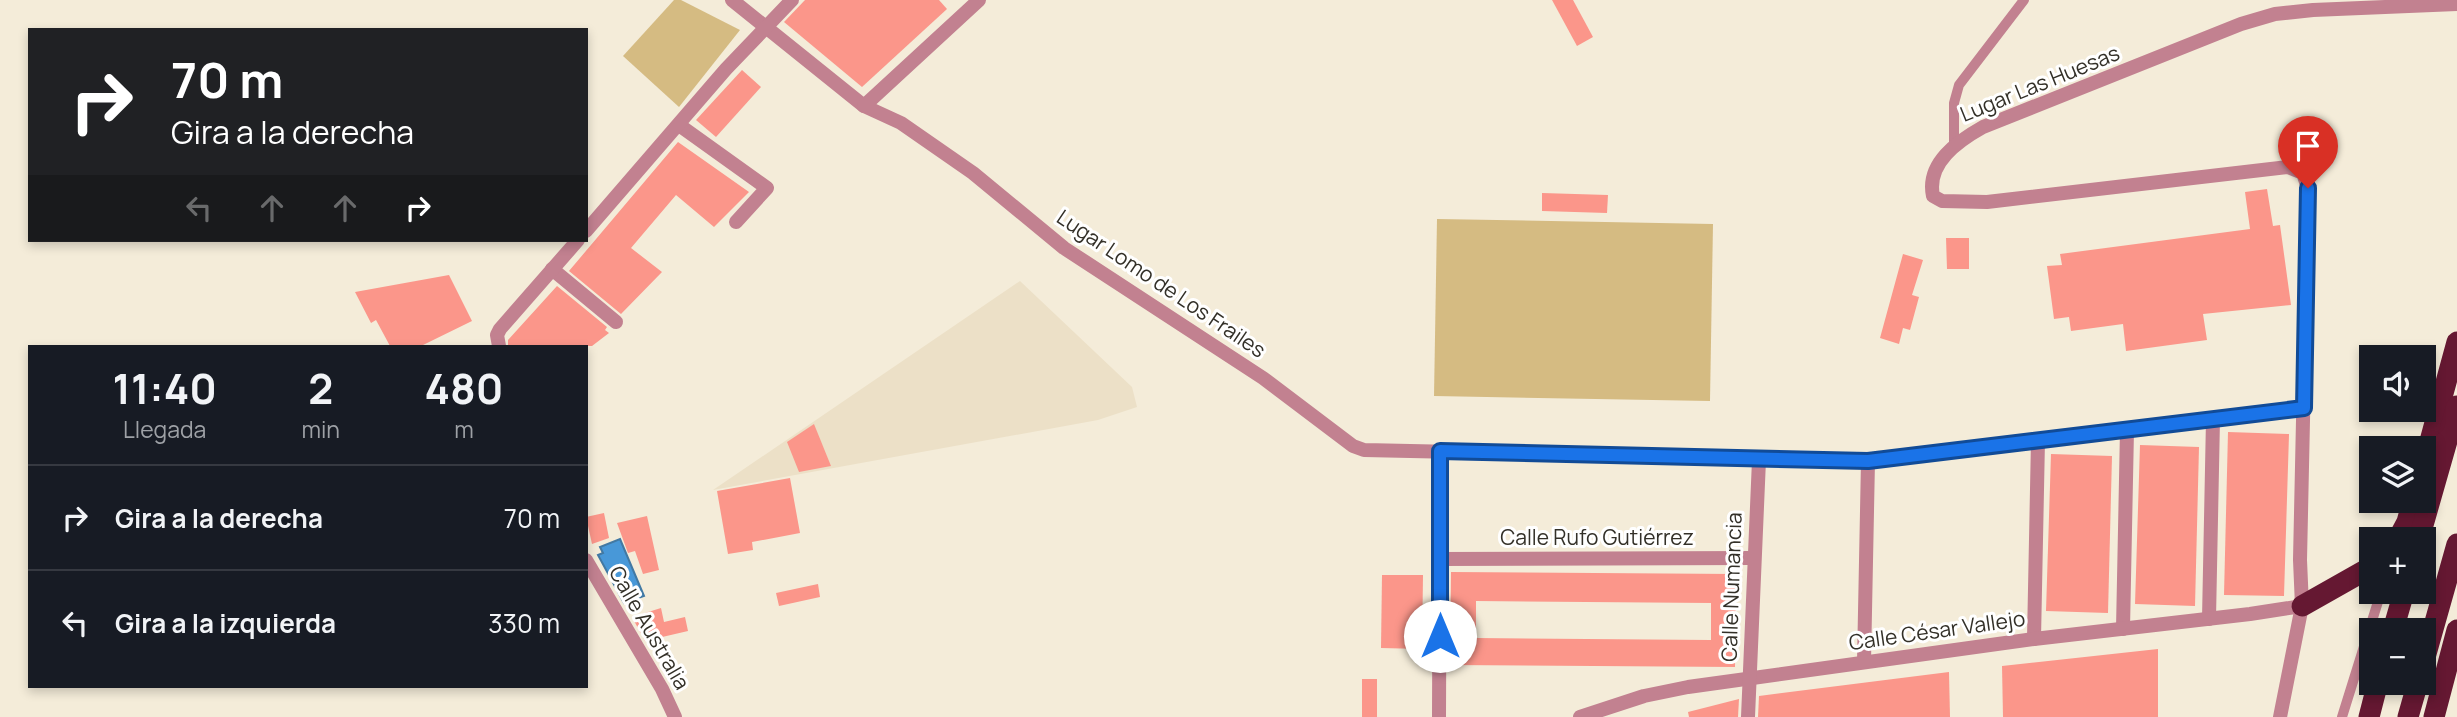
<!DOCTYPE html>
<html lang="es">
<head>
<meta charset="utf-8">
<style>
  :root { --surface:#171b24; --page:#242831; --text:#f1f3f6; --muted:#9ea1a6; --line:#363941 }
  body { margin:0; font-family:Manrope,sans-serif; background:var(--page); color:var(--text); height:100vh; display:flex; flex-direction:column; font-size:26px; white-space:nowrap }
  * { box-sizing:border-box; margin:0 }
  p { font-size:23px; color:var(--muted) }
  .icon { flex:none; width:38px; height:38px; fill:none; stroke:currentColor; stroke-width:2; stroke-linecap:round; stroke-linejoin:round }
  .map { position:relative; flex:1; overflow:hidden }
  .panel { position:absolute; left:28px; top:345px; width:560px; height:343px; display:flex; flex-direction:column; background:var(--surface); border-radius:0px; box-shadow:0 4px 10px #0003 }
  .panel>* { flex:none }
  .banner { position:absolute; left:28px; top:28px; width:560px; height:214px; border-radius:0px; box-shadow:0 4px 10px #0003; background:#202124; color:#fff; overflow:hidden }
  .controls { position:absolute; left:2359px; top:345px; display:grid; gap:14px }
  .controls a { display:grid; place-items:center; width:77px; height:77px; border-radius:0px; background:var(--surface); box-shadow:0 4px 10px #0003; font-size:35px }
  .pin { position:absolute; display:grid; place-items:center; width:60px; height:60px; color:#fff; margin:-72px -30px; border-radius:50% 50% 50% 0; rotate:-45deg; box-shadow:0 0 7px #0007 }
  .pin .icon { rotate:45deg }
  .me { position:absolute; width:77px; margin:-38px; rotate:0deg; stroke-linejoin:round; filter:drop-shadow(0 0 5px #0008) }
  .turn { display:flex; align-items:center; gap:24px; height:147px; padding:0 28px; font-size:32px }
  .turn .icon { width:91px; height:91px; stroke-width:2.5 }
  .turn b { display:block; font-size:49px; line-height:60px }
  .lanes { display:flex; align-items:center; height:66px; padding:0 28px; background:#0003; justify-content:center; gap:35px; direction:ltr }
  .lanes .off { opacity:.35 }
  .eta { display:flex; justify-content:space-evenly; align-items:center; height:119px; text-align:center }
  .eta b { font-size:42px; font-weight:700; line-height:49px }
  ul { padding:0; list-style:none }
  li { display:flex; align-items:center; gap:21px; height:105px; padding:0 28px; border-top:2px solid var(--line) }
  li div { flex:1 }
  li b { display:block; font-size:26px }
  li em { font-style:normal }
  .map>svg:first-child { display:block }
</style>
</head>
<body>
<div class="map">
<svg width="2457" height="717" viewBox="0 0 2457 717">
  <rect width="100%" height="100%" fill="#f4ecd9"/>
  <polygon fill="#ece0c7" points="1020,281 1132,387 1137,407 1098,420 713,490"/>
  <g fill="#d5bb82">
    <polygon points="674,0 681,0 740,30 679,107 623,56"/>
    <polygon points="1437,219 1713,224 1710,401 1434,396"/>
  </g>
  <polygon fill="#4898d8" stroke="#4279a3" stroke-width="2" points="620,539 644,596 624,603 598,555 603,553 600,547"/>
  <g fill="#fb968a" fill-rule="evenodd">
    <polygon points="805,0 939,0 947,9 862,87 784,22"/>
    <polygon points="1552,0 1573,0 1593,37 1577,46"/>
    <polygon points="742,70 761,87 716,137 696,120"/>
    <polygon points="678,142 749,192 714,227 676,195 631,248 662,272 621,314 569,271"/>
    <polygon points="2267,189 2273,226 2280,225 2291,305 2203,314 2207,340 2126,351 2123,324 2071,331 2069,317 2054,319 2047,266 2062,265 2060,254 2250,229 2245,192"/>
    <polygon points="1542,193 1608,195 1607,213 1542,211"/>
    <polygon points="1946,238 1969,238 1969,269 1947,269"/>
    <polygon points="1903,254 1923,260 1912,295 1919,297 1910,330 1903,328 1899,344 1880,338"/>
    <polygon points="449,275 472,321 421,346 390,346 376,320 371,323 355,292"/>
    <polygon points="557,286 607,327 605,330 609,333 592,346 508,346 508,340"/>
    <polygon points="814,424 831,466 799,472 787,442"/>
    <polygon points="2228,432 2289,434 2284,596 2224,595"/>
    <polygon points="2140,445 2199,447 2195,606 2135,604"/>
    <polygon points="2051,454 2112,456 2108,613 2046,611"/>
    <polygon points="790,478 800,533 752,542 753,550 728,554 717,491"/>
    <polygon points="604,513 609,538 592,544 586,517"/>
    <polygon points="647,516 659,570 643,574 635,551 628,553 617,523"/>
    <path d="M1451 572 1736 574 1735 667 1450 665ZM1476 601 1711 603V640L1476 638Z"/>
    <polygon points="1382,575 1423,575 1422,649 1381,648"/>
    <polygon points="818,584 820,597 779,606 776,593"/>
    <polygon points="661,608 664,622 685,617 688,631 645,641 632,617"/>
    <polygon points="2158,649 2158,717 2003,717 2002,666"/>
    <polygon points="1949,672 1950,717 1758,717 1759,696"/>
    <rect x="1362" y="679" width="15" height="38"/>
    <polygon points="1739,699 1738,717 1689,717 1688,712"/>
  </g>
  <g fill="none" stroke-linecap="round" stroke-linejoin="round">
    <g stroke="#c28190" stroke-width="10">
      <polyline points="1954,144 1954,103 1959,85 2024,0"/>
      <polyline points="2342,717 2381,592"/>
    </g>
    <g stroke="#c28190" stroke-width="14">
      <polyline points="2209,619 2213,419"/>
      <polyline points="2123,629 2127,430"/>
    </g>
    <g stroke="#c28190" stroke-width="14">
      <polyline points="732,0 864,106 901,123 973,173 1064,248 1263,378 1353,446 1364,450 1868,461 2304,408"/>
      <polyline points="864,106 979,0"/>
      <polyline points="679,125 767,188 736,222"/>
      <polyline points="586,231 726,69 792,0"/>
      <polyline points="552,269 616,322"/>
      <polyline points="499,346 497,335 500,329 578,240"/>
      <polyline points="1440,559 1753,558"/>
      <polyline points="586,560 662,689 675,717"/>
      <polyline points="2034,639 2038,440"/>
      <polyline points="1864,662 1868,461"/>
      <polyline points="1439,717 1440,451"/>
      <polyline points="1580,717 1644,696 1688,687 2034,639 2250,614 2302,606"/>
      <polyline points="1748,717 1759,460"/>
      <path d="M2280 717 2302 606 2300 560 2308 188 2303 173 2288 167 1987 202 1942 201 1933 196C1926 163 1958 141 1983 127L2241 24 2275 14 2313 10 2457 4"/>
    </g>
    <g stroke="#651832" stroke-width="21">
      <polyline points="2424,463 2457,342"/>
      <polyline points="2398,539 2407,522 2413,500"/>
      <polyline points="2419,539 2457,406"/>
      <polyline points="2302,606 2371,567"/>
      <polyline points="2393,630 2404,592"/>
      <polyline points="2424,661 2457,544"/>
      <polyline points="2369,717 2378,682"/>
      <polyline points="2408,717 2418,682"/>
      <polyline points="2434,717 2457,630"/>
    </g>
  </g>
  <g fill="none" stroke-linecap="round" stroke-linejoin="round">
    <defs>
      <polyline id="route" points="1440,636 1440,451 1868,461 2304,408 2308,188"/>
    </defs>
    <use href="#route" stroke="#114b97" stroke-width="18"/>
    <use href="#route" stroke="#1a73e8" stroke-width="12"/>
  </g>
  <g text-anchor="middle" stroke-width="6" stroke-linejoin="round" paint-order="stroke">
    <g font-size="21" fill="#333028" stroke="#fff">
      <text transform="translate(2040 84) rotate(-22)" y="7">Lugar Las Huesas</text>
      <text transform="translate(1161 284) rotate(34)" y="7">Lugar Lomo de Los Frailes</text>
      <text x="1597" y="545">Calle Rufo Gutiérrez</text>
      <text transform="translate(1732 587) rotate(-88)" y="7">Calle Numancia</text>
      <text transform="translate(649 628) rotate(60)" y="7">Calle Australia</text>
      <text transform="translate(1937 631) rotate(-8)" y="7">Calle César Vallejo</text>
    </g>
  </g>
</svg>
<div class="controls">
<a><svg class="icon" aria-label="sound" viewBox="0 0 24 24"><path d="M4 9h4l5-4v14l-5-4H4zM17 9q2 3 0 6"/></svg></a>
<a><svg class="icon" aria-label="layers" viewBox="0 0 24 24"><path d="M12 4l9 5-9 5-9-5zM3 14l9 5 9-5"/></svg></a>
<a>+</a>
<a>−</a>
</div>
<div class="pin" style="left:2308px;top:188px;background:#d93025"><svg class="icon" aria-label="arrive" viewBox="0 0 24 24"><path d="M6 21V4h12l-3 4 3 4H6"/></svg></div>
<svg class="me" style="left:1440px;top:636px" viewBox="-20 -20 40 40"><circle r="19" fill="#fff"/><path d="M0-13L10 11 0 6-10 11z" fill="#1a73e8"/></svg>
<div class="banner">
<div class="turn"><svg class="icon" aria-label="right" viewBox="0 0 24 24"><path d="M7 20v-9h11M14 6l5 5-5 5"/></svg><div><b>70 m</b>Gira a la derecha</div></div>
<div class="lanes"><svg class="icon off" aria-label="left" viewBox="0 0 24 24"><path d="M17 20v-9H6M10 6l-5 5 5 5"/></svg><svg class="icon off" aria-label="ahead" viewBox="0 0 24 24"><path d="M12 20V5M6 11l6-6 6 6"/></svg><svg class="icon off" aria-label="ahead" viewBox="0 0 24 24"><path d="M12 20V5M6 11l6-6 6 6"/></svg><svg class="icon" aria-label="right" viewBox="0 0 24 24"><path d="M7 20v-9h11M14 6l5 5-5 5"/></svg></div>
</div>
<section class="panel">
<div class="eta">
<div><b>11:40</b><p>Llegada</p></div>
<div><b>2</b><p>min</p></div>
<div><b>480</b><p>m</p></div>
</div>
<ul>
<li><svg class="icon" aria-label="right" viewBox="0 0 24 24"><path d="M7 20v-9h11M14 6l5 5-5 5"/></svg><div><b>Gira a la derecha</b></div><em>70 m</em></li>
<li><svg class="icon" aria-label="left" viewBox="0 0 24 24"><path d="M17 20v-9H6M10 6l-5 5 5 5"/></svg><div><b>Gira a la izquierda</b></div><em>330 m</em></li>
</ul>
</section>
</div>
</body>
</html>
